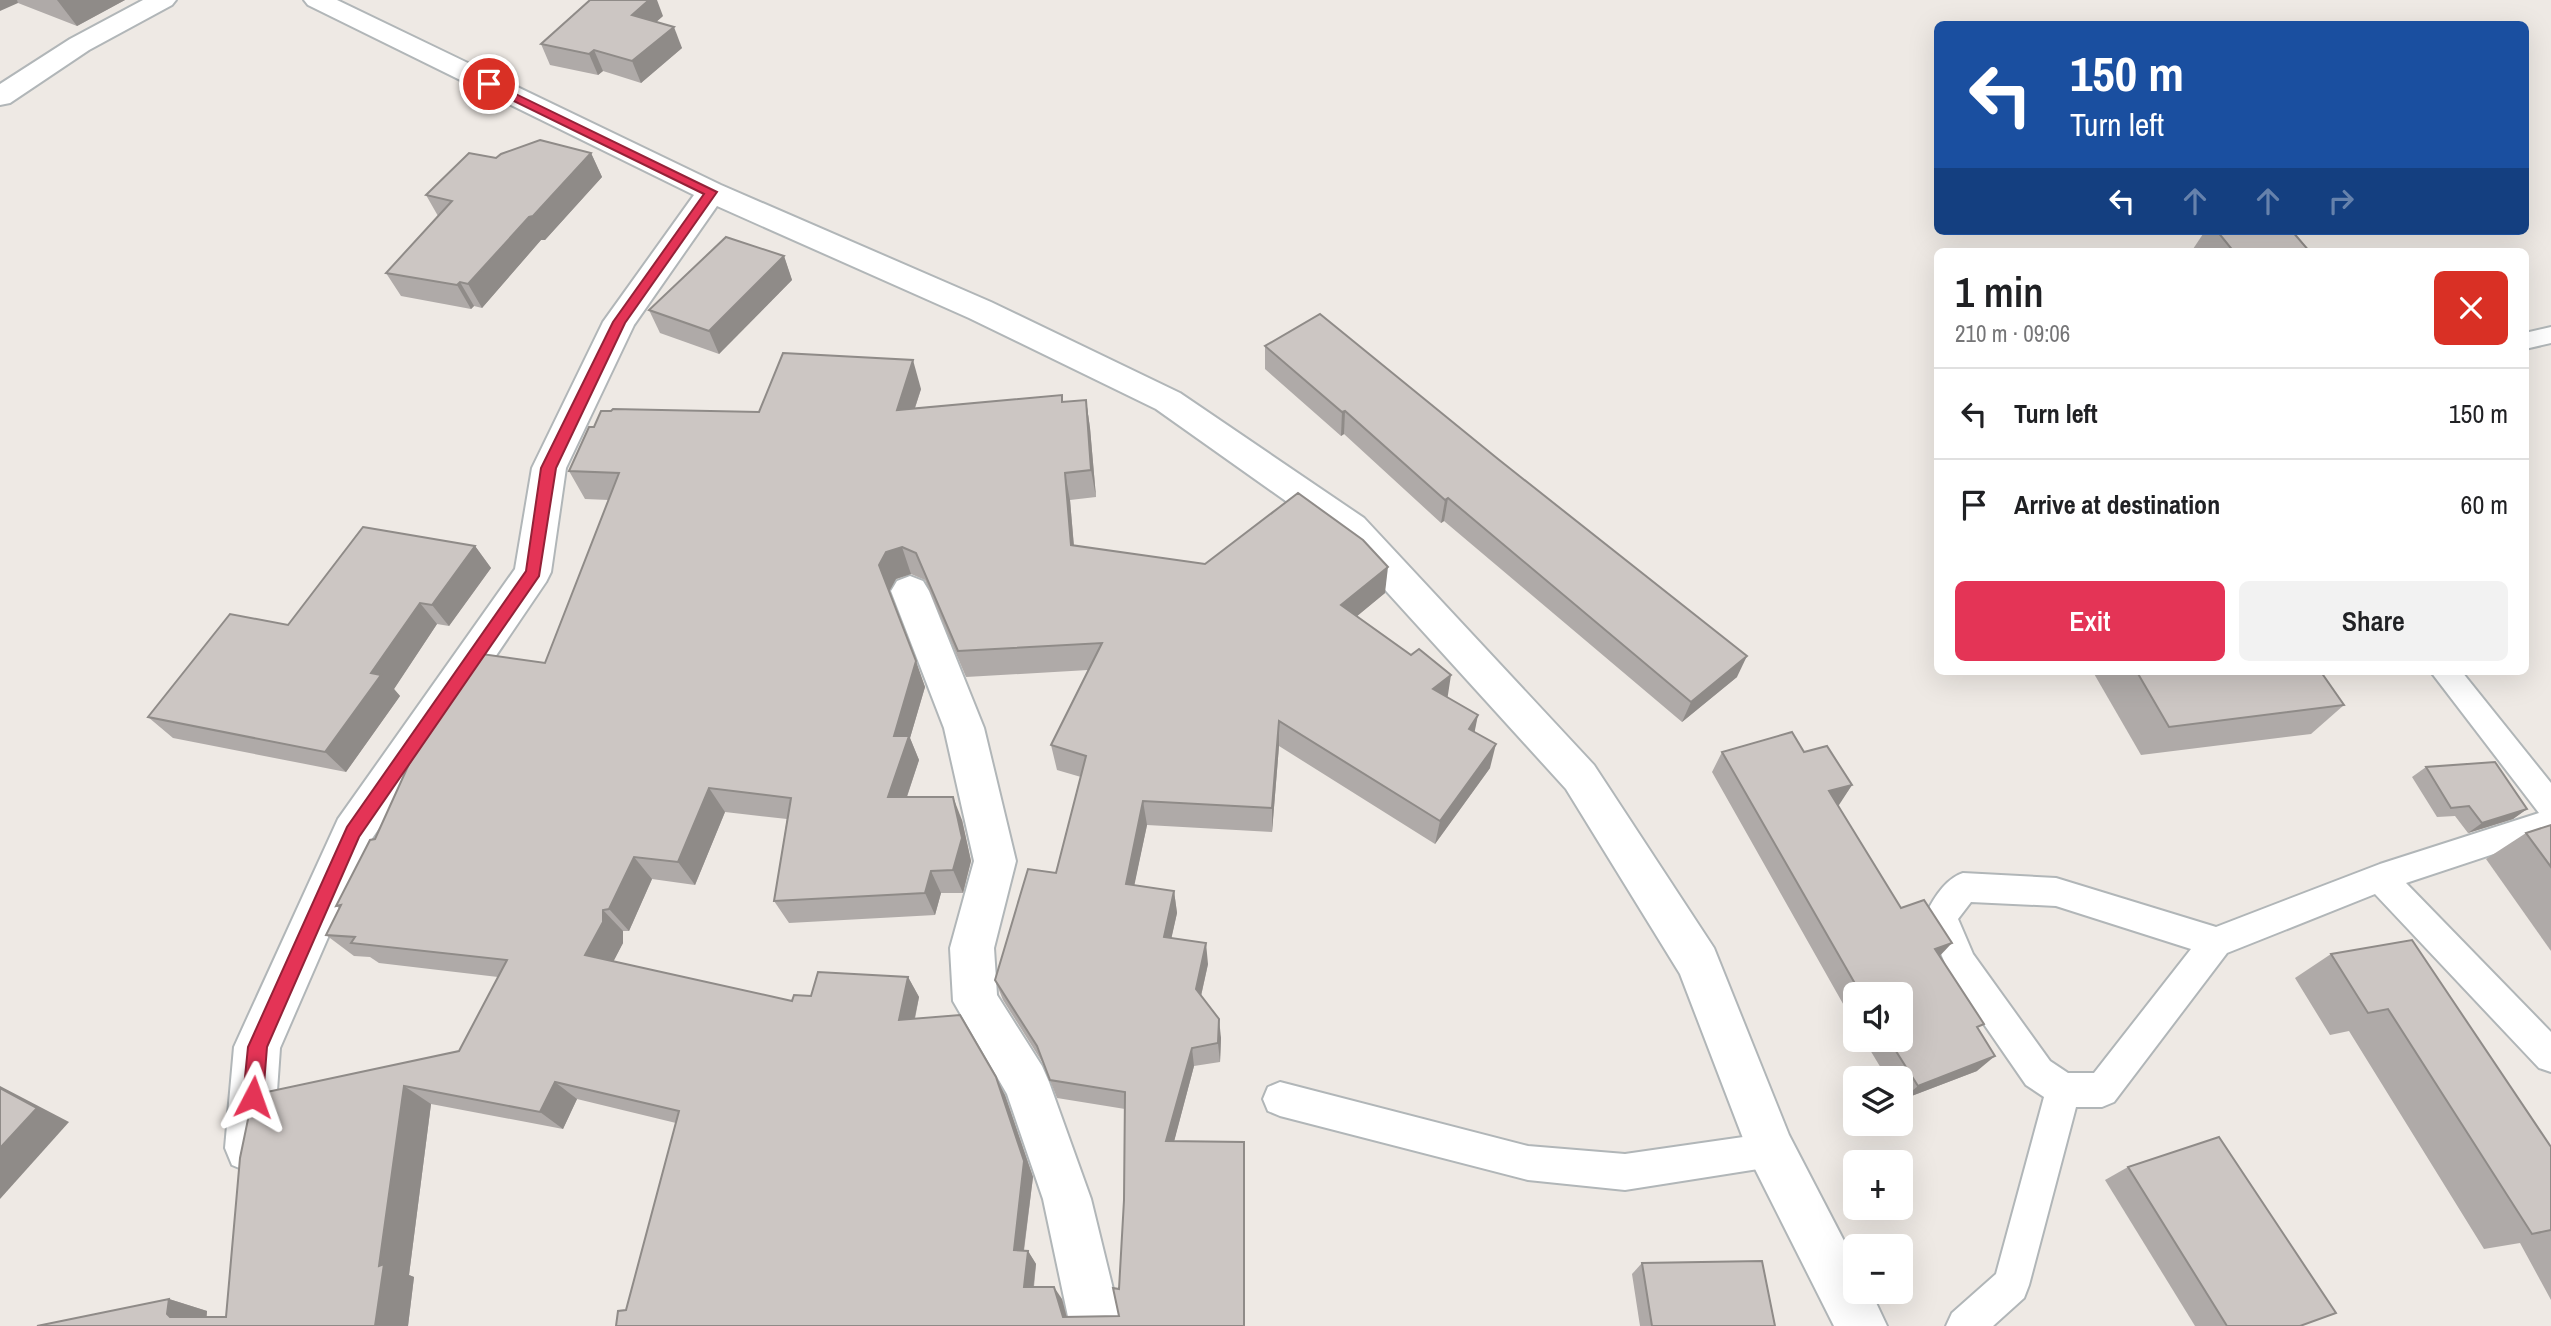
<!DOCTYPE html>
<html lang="en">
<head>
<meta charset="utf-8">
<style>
  :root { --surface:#fff; --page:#f2f2f2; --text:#202124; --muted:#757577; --line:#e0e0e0; --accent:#e43456 }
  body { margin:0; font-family:"Archivo Narrow",sans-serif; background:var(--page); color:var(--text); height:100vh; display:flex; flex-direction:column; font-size:26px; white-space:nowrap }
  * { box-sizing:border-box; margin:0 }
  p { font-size:23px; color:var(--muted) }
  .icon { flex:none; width:38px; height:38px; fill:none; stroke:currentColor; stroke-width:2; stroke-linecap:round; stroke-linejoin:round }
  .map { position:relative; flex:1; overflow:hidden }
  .side { position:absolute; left:1934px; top:248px; width:595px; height:427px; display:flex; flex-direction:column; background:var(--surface); border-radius:10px; box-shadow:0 7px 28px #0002 }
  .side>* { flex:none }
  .guide { position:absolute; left:1934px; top:21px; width:595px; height:214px; border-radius:10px; box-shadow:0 7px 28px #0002; background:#1a4fa0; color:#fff; overflow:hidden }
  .tools { position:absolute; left:1843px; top:982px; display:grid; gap:14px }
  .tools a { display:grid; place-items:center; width:70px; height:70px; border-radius:10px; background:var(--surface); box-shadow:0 7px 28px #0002; font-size:35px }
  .pin { position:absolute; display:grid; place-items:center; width:60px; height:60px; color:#fff; margin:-30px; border:4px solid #fff; border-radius:50%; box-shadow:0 2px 7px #0007 }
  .me { position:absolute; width:77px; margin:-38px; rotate:4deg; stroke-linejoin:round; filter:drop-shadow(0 0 5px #0008) }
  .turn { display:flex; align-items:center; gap:24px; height:147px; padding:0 21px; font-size:32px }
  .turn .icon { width:91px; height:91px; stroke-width:2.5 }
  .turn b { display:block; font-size:49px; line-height:60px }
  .lanes { display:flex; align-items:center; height:66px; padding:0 21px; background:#0003; justify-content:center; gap:35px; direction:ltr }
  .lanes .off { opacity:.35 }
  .round { display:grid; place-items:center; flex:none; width:74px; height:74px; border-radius:10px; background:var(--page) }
  .head { display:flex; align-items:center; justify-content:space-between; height:119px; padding:0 21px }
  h1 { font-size:42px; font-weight:600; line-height:52px }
  .action { display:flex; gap:14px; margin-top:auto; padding:14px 21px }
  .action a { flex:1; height:80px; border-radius:10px; background:var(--accent); color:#fff; font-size:28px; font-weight:600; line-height:80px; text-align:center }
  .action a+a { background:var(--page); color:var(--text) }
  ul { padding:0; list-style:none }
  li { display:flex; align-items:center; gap:21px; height:91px; padding:0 21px; border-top:2px solid var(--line) }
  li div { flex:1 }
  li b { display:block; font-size:26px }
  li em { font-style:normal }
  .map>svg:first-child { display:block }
</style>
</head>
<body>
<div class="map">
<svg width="2551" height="1326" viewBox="0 0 2551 1326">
  <rect width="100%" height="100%" fill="#eee9e4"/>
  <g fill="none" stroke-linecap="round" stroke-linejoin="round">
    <defs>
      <g id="lane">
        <polygon points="2551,327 2551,343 2525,349 2525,333"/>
        <path d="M2431 672H2462L2551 783V835L2406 883 2551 1032V1072L2539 1068 2375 894 2227 953 2114 1102 2102 1107H2076L2029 1285 2024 1298 1993 1326H1946L1952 1313 1996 1274 2044 1097 2026 1085 1950 975 1925 916C1933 899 1945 879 1963 873L2056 878 2216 927 2380 864 2539 813ZM1971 902 2056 906 2191 949 2094 1073H2068L2050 1061 1973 954 1958 919Z"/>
        <polygon points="1280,1082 1528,1146 1625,1154 1771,1133 1783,1138 1788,1150 1783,1162 1771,1167 1625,1190 1528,1180 1280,1116 1268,1111 1263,1099 1268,1087"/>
      </g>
      <g id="street">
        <polygon points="143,0 176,0 172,5 89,50 10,103 0,105 0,84 70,39"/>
        <polygon points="304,0 337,0 721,185 991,302 1180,393 1364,518 1594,765 1714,948 1789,1135 1855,1262 1855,1292 1871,1292 1887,1326 1834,1326 1754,1167 1680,974 1566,789 1338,538 1156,409 969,318 717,206 634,325 566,468 551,572 546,582 369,843 280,1048 273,1148 266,1165 249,1172 232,1165 225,1148 234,1047 338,819 515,569 532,468 603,322 694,195 308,5"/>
        <polygon points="910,576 923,581 929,591 984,728 1016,861 994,948 997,995 1042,1066 1049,1082 1091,1199 1122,1326 1070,1326 1043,1199 1007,1094 953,1001 950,948 974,861 944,728 891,591 897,581"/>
      </g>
    </defs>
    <use href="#lane" stroke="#b1b6b8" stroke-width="4"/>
    <use href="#street" stroke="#b1b6b8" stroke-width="4"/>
    <use href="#lane" fill="#fff" fill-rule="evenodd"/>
    <use href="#street" fill="#fff" fill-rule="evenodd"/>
  </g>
  <g fill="#afaaa8" fill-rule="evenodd">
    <polygon points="0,0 125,0 77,26 18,3"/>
    <polygon points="663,16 656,22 682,48 641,83 603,71 598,75 550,65 541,44"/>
    <polygon points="591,153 602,177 545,240 541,240 482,308 474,306 471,309 401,296 386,273 438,216 426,195 496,158"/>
    <polygon points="2205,231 2292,231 2310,252 2191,252"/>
    <polygon points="784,256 792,280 719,354 660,333 649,310"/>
    <polygon points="1265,346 1737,677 1682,722 1444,521 1441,523 1344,434 1341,436 1265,369"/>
    <path d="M921 389 915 408 1062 395 1063 402 1086 400 1090 428 1096 497 1070 500 1074 546 1385 593 1357 616 1447 698 1475 732 1490 768 1435 844 1279 746 1272 832 1147 825 1134 885 1174 891 1177 913 1171 939 1208 964 1201 996 1221 1038 1220 1062 1194 1066 1174 1141 1245 1158V1326H616L626 1310 676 1123 577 1099 563 1129 431 1104 409 1275 414 1277 408 1326H37L169 1299 207 1311 206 1317H226L240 1158 459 1051 498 977 379 963 370 957 354 956 326 935 339 908 336 906 375 839 545 663 609 500 585 499 569 471 594 427 759 412ZM911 574 925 580 966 677 1088 670 1051 745 1057 770 1081 777 1056 873 995 980 1003 1000 1044 1065 1057 1098 1125 1109 1124 1200 1119 1316 1067 1317 1062 1299 1034 1287 1036 1264 1028 1251H1024L1033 1177 1005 1095 915 1019 919 997 908 977 811 996 792 1001 613 961 623 943V931H629L652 879 695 885 725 812 787 819 774 901 789 923 935 915 941 893H963L971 861 962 820 907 797 919 760 910 738 925 687 889 591 896 579Z"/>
    <polygon points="475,546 491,568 449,626 437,624 394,689 400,696 346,772 173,738 148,717 288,625"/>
    <polygon points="2093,672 2321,672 2344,705 2311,734 2141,755"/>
    <polygon points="1722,752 1804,752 1852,785 1838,805 1901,908 1940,956 1978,1029 1977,1071 1901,1100 1900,1078 1887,1078 1864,1040 1900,1040 1900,994 1855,994 1855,1025 1712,772"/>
    <polygon points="2426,767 2527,809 2513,819 2468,833 2455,816 2437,817 2412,777"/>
    <polygon points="2551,825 2551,951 2486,859 2526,833"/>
    <polygon points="2331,954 2551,1147 2551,1300 2520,1243 2484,1249 2349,1031 2330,1035 2295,978"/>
    <polygon points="2128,1167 2300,1326 2195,1326 2105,1180"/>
    <polygon points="1642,1263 1775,1326 1640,1326 1632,1274"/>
  </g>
  <g fill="#8f8b88">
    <polygon points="0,0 17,0 18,3 0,11"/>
    <polygon points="57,0 125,0 77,26"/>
    <polygon points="649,0 657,0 663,16 640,36 632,15"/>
    <polygon points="674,27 682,48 641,83 632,61"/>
    <polygon points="594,50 603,71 598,75 589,54"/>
    <polygon points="591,153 602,177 545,240 541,240 482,308 468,284 529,217"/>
    <polygon points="784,256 792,280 719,354 709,331"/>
    <polygon points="460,282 474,306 471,309 457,285"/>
    <polygon points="913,360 921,389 905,438 897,410"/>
    <polygon points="1086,400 1090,428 1096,497 1091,470"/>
    <polygon points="1345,411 1344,434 1341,436 1342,412"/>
    <polygon points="1065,473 1070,500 1076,572 1071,545"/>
    <polygon points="1448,498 1444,521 1441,523 1445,500"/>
    <polygon points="475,546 491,568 449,626 432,605"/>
    <polygon points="902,547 911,574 896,579 889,592 879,565 886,552"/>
    <polygon points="1388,567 1385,593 1339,631 1341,605"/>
    <polygon points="420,603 437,624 394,689 400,696 346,772 325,752 371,673"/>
    <polygon points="1747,656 1737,677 1682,722 1691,702"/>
    <polygon points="916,661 925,687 910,738 919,760 899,820 888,797 894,736"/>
    <polygon points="1451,675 1447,701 1433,689"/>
    <polygon points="1478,715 1473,740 1469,729"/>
    <polygon points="1279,721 1279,746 1272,832 1272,808"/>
    <polygon points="1496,744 1490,768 1435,844 1440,821"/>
    <polygon points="1852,785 1839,805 1817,811 1829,791"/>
    <polygon points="709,788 725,812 695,885 678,862"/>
    <polygon points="953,797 962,820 971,861 963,893 953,870"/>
    <polygon points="1143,801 1147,825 1130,906 1126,884"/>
    <polygon points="2527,809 2513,819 2468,833 2482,823"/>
    <polygon points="634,857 652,879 629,931 609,909"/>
    <polygon points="931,871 941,893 935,915 925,893"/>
    <polygon points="1174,891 1177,913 1167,958 1164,937"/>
    <polygon points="603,910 623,931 623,943 606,976 585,955"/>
    <polygon points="1206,943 1208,964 1198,1009 1196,989"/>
    <polygon points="1952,943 1936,960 1935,949"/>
    <polygon points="908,977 919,997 910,1040 899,1020"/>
    <polygon points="1219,1019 1221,1038 1220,1062 1218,1043"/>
    <polygon points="1192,1048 1194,1066 1170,1157 1166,1141"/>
    <polygon points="1995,1056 1977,1071 1901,1100 1918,1086"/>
    <polygon points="996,1077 1005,1095 1033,1177 1022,1263 1014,1250"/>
    <polygon points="555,1082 577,1099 563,1129 540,1112"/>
    <polygon points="0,1086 69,1122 0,1199"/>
    <polygon points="404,1086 431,1104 409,1275 414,1277 408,1326 375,1326 379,1266"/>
    <polygon points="1244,1142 1245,1158 1245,1326 1244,1326"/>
    <polygon points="1028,1251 1036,1264 1032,1299 1024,1287"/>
    <polygon points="1054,1287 1062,1299 1069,1326 1063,1317"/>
    <polygon points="169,1299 207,1311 206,1326 170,1317 167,1314"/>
  </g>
  <g fill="#ccc6c3" stroke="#8f8b88" stroke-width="2" fill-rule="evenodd">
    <polygon points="590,0 649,0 632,15 674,27 632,61 594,50 589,54 541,44"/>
    <polygon points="540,140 591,153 533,216 529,217 468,284 460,282 457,285 386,273 452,201 426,195 469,153 496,158 501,154"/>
    <polygon points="2217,231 2292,231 2310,252 2234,252"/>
    <polygon points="726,237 784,256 709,331 649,310"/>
    <polygon points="1320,314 1498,459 1747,656 1691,702 1448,498 1445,500 1345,411 1342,412 1265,346"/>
    <path d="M783 353 913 360 897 410 1062 395V402L1086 400 1091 470 1065 473 1071 545 1205 564 1298 493 1363 540 1388 567 1341 605 1411 655 1419 649 1451 675 1433 689 1478 715 1469 729 1496 744 1440 821 1279 721 1272 808 1143 801 1126 884 1174 891 1164 937 1206 943 1196 989 1219 1019 1218 1043 1192 1048 1166 1141 1244 1142V1326H616L618 1311 626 1310 679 1111 555 1082 540 1112 404 1086 379 1266 384 1264 375 1326H37L169 1299 167 1314 170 1317H226L240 1158 253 1095 459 1051 507 960 351 943 355 937 326 935 341 905 336 906 370 840 375 839 409 764 475 653 545 663 619 473 569 471 589 427H594L601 411H611L613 409 759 412ZM902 547 916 553 958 651 1102 643 1051 745 1086 756 1056 873 1028 869 995 980 1037 1046 1050 1080 1125 1092 1124 1200 1119 1289 1113 1288 1119 1316 1063 1317 1054 1287H1024L1028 1251 1014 1250 1024 1161 996 1077 960 1015 899 1020 908 977 818 972 811 996 794 995 792 1001 585 955 603 922V910L609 909 634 857 678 862 709 788 791 798 774 901 925 893 931 871 953 870 962 838 953 797H888L909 736H894L916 661 879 565 886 552Z"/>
    <polygon points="363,527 475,546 432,605 420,603 371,673 381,675 325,752 148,717 230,614 288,625"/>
    <polygon points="2137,672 2321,672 2344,705 2169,727"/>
    <polygon points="1792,732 1804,752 1827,746 1852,785 1829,791 1901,908 1924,900 1952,943 1935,949 1984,1024 1977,1027 1995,1056 1918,1086 1889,1040 1900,1040 1900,994 1861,994 1722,752"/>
    <polygon points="2495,762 2527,809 2482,823 2469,806 2451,808 2426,767"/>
    <polygon points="2551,825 2551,867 2526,833"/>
    <polygon points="2412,940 2551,1147 2551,1230 2532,1234 2388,1009 2368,1013 2331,954"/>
    <polygon points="0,1088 37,1108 0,1148"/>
    <polygon points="2219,1137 2336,1313 2300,1326 2227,1326 2128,1167"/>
    <polygon points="1762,1261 1775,1326 1652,1326 1642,1263"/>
  </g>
  <polygon fill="#e43456" stroke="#942238" stroke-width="2" points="489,81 717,192 625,323 556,468 539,576 359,837 267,1047 263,1097 260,1104 253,1107 246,1104 243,1097 248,1047 347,827 526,571 541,468 613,322 704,194 485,87 485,82"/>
</svg>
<div class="tools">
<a><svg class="icon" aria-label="sound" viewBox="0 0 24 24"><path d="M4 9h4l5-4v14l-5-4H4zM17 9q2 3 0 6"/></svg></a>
<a><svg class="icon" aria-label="layers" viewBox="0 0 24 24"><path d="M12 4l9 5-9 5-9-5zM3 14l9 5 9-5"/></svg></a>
<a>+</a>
<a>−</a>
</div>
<div class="pin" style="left:489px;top:84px;background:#d93025"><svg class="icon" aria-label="arrive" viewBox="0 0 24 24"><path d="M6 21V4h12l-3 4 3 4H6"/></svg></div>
<svg class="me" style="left:253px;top:1097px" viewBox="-20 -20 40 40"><path d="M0-17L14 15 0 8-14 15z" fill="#e43456" stroke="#fff" stroke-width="4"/></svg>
<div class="guide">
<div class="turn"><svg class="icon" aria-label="left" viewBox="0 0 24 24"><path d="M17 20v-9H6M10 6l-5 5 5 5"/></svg><div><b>150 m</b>Turn left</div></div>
<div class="lanes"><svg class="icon" aria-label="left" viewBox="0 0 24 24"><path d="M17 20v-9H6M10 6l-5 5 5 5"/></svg><svg class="icon off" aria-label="ahead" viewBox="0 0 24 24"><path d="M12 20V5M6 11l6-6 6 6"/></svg><svg class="icon off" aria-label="ahead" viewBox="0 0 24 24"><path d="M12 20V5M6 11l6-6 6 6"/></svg><svg class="icon off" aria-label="right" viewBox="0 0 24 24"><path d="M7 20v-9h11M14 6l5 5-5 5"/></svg></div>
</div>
<section class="side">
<div class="head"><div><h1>1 min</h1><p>210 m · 09:06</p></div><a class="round" style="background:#d93025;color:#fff"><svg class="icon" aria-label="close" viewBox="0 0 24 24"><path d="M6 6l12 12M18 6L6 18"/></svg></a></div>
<ul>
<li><svg class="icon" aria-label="left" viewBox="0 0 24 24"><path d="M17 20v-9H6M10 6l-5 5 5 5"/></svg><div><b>Turn left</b></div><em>150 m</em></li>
<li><svg class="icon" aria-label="arrive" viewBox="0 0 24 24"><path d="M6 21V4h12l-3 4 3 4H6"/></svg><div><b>Arrive at destination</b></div><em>60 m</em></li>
</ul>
<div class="action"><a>Exit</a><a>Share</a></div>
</section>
</div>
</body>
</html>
